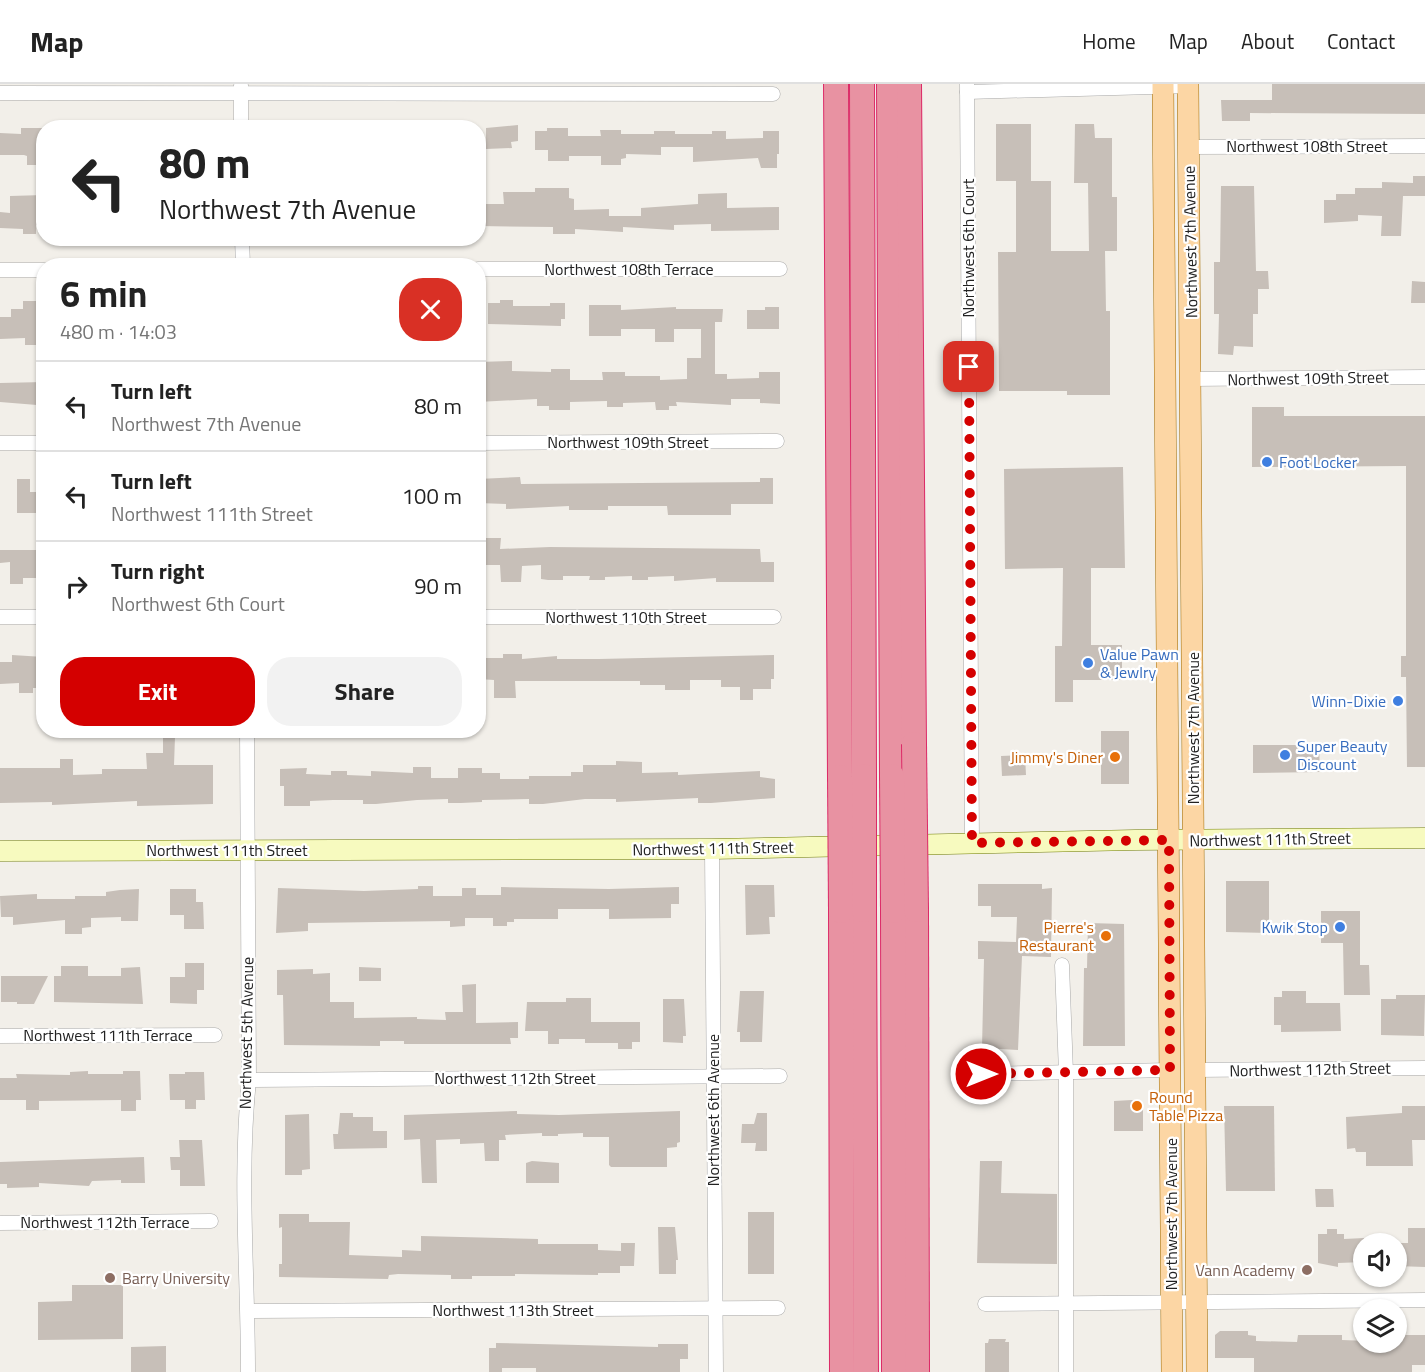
<!DOCTYPE html>
<html lang="en">
<head>
<meta charset="utf-8">
<style>
  :root { --surface:#fff; --page:#f2f2f2; --text:#222; --muted:#767676; --line:#e0e0e0; --accent:#d40000 }
  body { margin:0; font-family:"Titillium Web",sans-serif; background:var(--page); color:var(--text); height:100vh; display:flex; flex-direction:column; font-size:22px; white-space:nowrap }
  * { box-sizing:border-box; margin:0 }
  p { font-size:20px; color:var(--muted) }
  .icon { flex:none; width:33px; height:33px; fill:none; stroke:currentColor; stroke-width:2; stroke-linecap:round; stroke-linejoin:round }
  .map { position:relative; flex:1; overflow:hidden }
  .sheet { position:absolute; left:36px; top:174px; width:450px; height:480px; display:flex; flex-direction:column; background:var(--surface); border-radius:24px; box-shadow:0 2px 4px #0004 }
  .sheet>* { flex:none }
  .hud { position:absolute; left:36px; top:36px; width:450px; height:126px; border-radius:24px; box-shadow:0 2px 4px #0004; background:#fff; color:var(--text); overflow:hidden }
  .fabs { position:absolute; left:1353px; top:1149px; display:grid; gap:12px }
  .fabs a { display:grid; place-items:center; width:54px; height:54px; border-radius:50%; background:var(--surface); box-shadow:0 2px 4px #0004; font-size:30px }
  .pin { position:absolute; display:grid; place-items:center; width:51px; height:51px; color:#fff; margin:-26px; border-radius:12px; box-shadow:0 3px 9px #0006 }
  .me { position:absolute; width:66px; margin:-33px; rotate:90deg; stroke-linejoin:round; filter:drop-shadow(0 0 4px #0008) }
  .turn { display:flex; align-items:center; gap:21px; height:126px; padding:0 24px; font-size:27px }
  .turn .icon { width:78px; height:78px; stroke-width:2.5 }
  .turn b { display:block; font-size:42px; line-height:51px }
  .round { display:grid; place-items:center; flex:none; width:63px; height:63px; border-radius:24px; background:var(--page) }
  .headline { display:flex; align-items:center; justify-content:space-between; height:102px; padding:0 24px }
  h1 { font-size:36px; font-weight:700; line-height:45px }
  .cta { display:flex; gap:12px; margin-top:auto; padding:12px 24px }
  .cta a { flex:1; height:69px; border-radius:24px; background:var(--accent); color:#fff; font-size:24px; font-weight:700; line-height:69px; text-align:center }
  .cta a+a { background:var(--page); color:var(--text) }
  ul { padding:0; list-style:none }
  li { display:flex; align-items:center; gap:18px; height:90px; padding:0 24px; border-top:2px solid var(--line) }
  li div { flex:1 }
  li b { display:block; font-size:22px }
  li em { font-style:normal }
  header { display:flex; align-items:center; gap:36px; box-sizing:border-box; height:84px; padding:0 30px; background:var(--surface); border-bottom:2px solid var(--line) }
  header strong { font-size:28px }
  nav { display:flex; gap:33px; margin-inline-start:auto; font-size:21px }
  .map>svg:first-child { display:block }
</style>
</head>
<body>
<header>
<strong>Map</strong>
<nav><a>Home</a><a>Map</a><a>About</a><a>Contact</a></nav>
</header>
<div class="map">
<svg width="1425" height="1288" viewBox="0 0 1425 1288">
  <rect width="100%" height="100%" fill="#f2efe9"/>
  <g fill="#c7bfb8">
    <polygon points="1272,0 1425,0 1425,30 1250,29 1250,37 1222,37 1221,16 1272,16"/>
    <polygon points="996,40 1031,40 1031,97 1051,97 1051,167 1089,167 1088,99 1074,99 1075,40 1094,40 1095,54 1112,54 1112,113 1117,113 1117,167 1105,167 1106,227 1110,227 1110,311 1067,311 1067,307 999,307 998,168 1016,168 1016,97 996,97"/>
    <polygon points="518,41 518,57 511,58 512,64 486,65 486,44"/>
    <polygon points="21,44 43,44 43,81 27,81 27,72 24,71 0,71 0,49 21,50"/>
    <polygon points="547,44 568,44 568,52 601,52 600,46 621,46 621,50 654,50 654,47 675,47 675,50 712,50 712,47 726,47 726,55 763,54 763,47 779,47 779,70 777,70 777,84 761,84 758,74 693,78 693,63 661,63 661,71 626,70 626,74 621,75 621,81 601,81 601,72 569,72 569,77 548,77 548,66 535,66 535,47 547,47"/>
    <polygon points="1413,92 1425,92 1425,112 1403,112 1401,152 1381,152 1382,132 1358,131 1358,137 1324,139 1324,116 1336,116 1336,110 1355,110 1355,104 1382,104 1382,98 1413,99"/>
    <polygon points="1221,102 1254,102 1256,187 1268,187 1269,205 1258,205 1258,230 1253,230 1253,263 1234,262 1233,271 1218,270 1219,230 1214,230 1214,178 1220,178"/>
    <polygon points="535,104 569,104 569,114 574,115 574,126 609,125 609,132 641,132 641,124 698,120 698,110 727,109 727,124 779,123 779,146 711,147 711,140 674,141 674,146 623,143 623,148 575,145 575,150 553,150 553,143 478,142 478,120 504,120 503,108 535,108"/>
    <polygon points="44,111 43,141 36,141 36,150 23,150 23,145 0,144 0,128 10,129 10,112"/>
    <polygon points="1412,197 1425,198 1425,219 1411,219"/>
    <polygon points="500,216 513,216 513,222 550,222 550,219 565,219 565,235 561,235 561,242 488,240 488,219 500,219"/>
    <polygon points="23,217 36,217 36,221 44,221 44,261 25,261 25,254 0,255 0,233 11,233 11,225 23,225"/>
    <polygon points="589,221 621,221 621,226 676,223 676,225 723,225 722,238 715,238 715,290 727,290 727,295 759,294 759,288 780,288 780,320 760,319 760,315 731,315 731,321 676,318 677,322 669,322 669,326 656,326 655,318 623,319 623,323 607,323 607,317 570,318 570,326 549,326 549,322 537,322 537,315 478,318 478,278 512,277 512,287 551,288 551,285 570,285 570,296 603,296 602,288 625,288 625,292 660,292 660,296 687,295 687,274 701,274 701,245 674,245 674,258 655,258 655,245 621,245 621,252 589,252"/>
    <polygon points="765,223 779,223 779,245 747,245 747,226 765,226"/>
    <polygon points="44,298 44,315 37,315 37,321 0,318 0,299"/>
    <polygon points="1252,323 1284,323 1284,332 1425,332 1425,683 1407,683 1406,593 1401,593 1401,572 1406,572 1406,382 1252,383"/>
    <polygon points="1123,383 1125,484 1091,484 1091,561 1122,561 1122,596 1073,596 1073,618 1055,618 1055,562 1062,562 1063,484 1005,485 1004,385"/>
    <polygon points="520,393 521,400 760,398 760,394 773,394 773,420 731,420 731,431 668,431 667,422 608,422 608,426 569,426 569,422 506,425 506,420 478,419 478,395"/>
    <polygon points="17,395 30,395 30,408 44,408 44,429 17,429"/>
    <polygon points="486,454 501,454 500,465 550,463 760,465 761,478 774,478 774,498 716,498 716,494 674,497 674,492 648,493 648,496 632,496 632,492 605,493 605,496 589,496 590,492 563,492 563,496 548,496 541,495 541,481 522,482 521,498 501,498 500,481 478,481 478,466 486,466"/>
    <polygon points="0,466 40,466 40,472 44,472 44,494 23,494 23,500 10,500 10,478 0,479"/>
    <polygon points="503,570 522,570 522,575 557,572 557,575 599,575 774,571 774,595 771,595 771,605 753,605 753,616 740,616 740,603 721,603 721,596 690,596 690,606 665,606 665,601 640,601 640,597 515,597 516,614 494,614 494,596 478,595 478,574 503,574"/>
    <polygon points="12,571 44,573 44,604 33,604 33,609 19,609 19,599 0,600 0,578 12,578"/>
    <rect x="1101" y="647" width="28" height="53"/>
    <polygon points="163,652 175,653 174,681 213,681 213,720 137,722 137,717 52,721 52,718 0,719 0,684 60,684 60,675 73,675 73,691 102,690 102,685 147,685 146,669 163,669"/>
    <polygon points="1253,661 1319,661 1320,688 1253,689"/>
    <polygon points="1025,671 1026,691 1002,692 1001,672"/>
    <polygon points="616,677 642,678 642,689 678,688 678,691 760,687 760,693 775,695 775,714 711,719 698,719 698,714 616,718 616,715 585,715 543,720 529,720 529,715 482,716 482,718 461,719 448,719 448,715 417,716 376,720 363,720 363,716 333,716 310,717 310,722 284,722 284,702 280,702 280,685 307,684 306,690 331,691 331,687 347,687 347,691 371,692 371,687 413,689 413,683 431,683 431,694 458,694 458,684 482,684 482,689 500,689 500,695 529,695 529,692 571,692 571,688 583,688 583,681 616,681"/>
    <polygon points="1226,797 1269,797 1269,849 1226,848"/>
    <polygon points="978,800 1042,800 1042,805 1052,804 1051,873 1022,872 1018,966 982,964 984,875 978,875 978,857 1016,858 1017,833 991,833 991,822 978,822"/>
    <polygon points="745,801 774,801 775,833 769,833 770,850 746,851"/>
    <polygon points="418,802 433,802 433,812 462,812 462,804 476,804 476,811 501,811 501,803 609,805 679,803 679,820 671,820 671,834 609,835 609,825 558,825 558,835 514,835 514,838 507,838 507,842 493,842 493,834 465,834 465,842 450,843 450,837 308,839 308,847 276,849 278,804 364,807 418,805"/>
    <polygon points="139,805 138,837 121,837 121,833 91,834 91,843 82,844 82,850 65,850 65,836 13,841 13,833 1,833 0,812 37,810 37,815 75,815 75,812 106,812 106,808 120,806"/>
    <polygon points="170,805 196,805 196,818 203,818 204,845 184,845 184,831 170,831"/>
    <polygon points="1321,827 1360,827 1360,881 1369,881 1370,911 1344,911 1343,859 1321,859"/>
    <polygon points="1088,839 1124,840 1125,962 1083,962 1084,884 1087,884"/>
    <polygon points="185,879 204,879 204,906 197,906 197,920 170,919 170,893 185,893"/>
    <polygon points="61,882 88,882 88,892 121,892 121,884 140,883 143,920 54,918 54,892 61,892"/>
    <polygon points="359,883 381,884 381,897 359,897"/>
    <polygon points="313,885 313,890 330,889 330,918 354,918 354,934 417,933 417,935 446,936 445,928 463,928 462,901 476,900 476,939 518,938 518,954 510,954 511,960 404,960 404,957 380,957 380,962 284,961 283,911 277,911 277,886"/>
    <polygon points="1,892 48,892 34,920 17,920 17,918 1,918"/>
    <polygon points="740,907 764,907 762,958 740,958 740,948 737,948"/>
    <polygon points="1282,907 1306,907 1306,919 1340,919 1341,947 1281,948 1281,941 1274,941 1274,913 1282,913"/>
    <polygon points="1396,911 1425,911 1424,952 1381,951 1381,915 1396,915"/>
    <polygon points="566,914 591,914 591,938 640,938 640,958 632,958 632,965 618,965 618,959 585,959 585,955 559,955 559,960 548,960 548,947 525,947 527,918 566,918"/>
    <polygon points="663,915 684,915 686,952 683,952 683,959 663,958"/>
    <polygon points="88,987 88,990 123,990 123,987 140,987 141,1016 136,1016 136,1027 121,1027 121,1016 39,1017 39,1026 26,1026 26,1016 0,1016 0,994 17,994 16,990 70,991 70,988"/>
    <polygon points="185,988 204,988 205,1016 196,1016 196,1025 185,1025 185,1016 170,1016 169,990 185,990"/>
    <polygon points="1132,1016 1137,1018 1143,1025 1143,1047 1114,1047 1114,1017"/>
    <polygon points="1224,1022 1274,1022 1275,1107 1226,1107"/>
    <polygon points="1402,1022 1425,1022 1425,1056 1412,1056 1413,1082 1366,1082 1366,1068 1356,1068 1355,1064 1347,1065 1346,1033 1402,1029"/>
    <polygon points="517,1027 517,1030 559,1031 680,1027 680,1058 677,1059 677,1063 667,1064 667,1083 611,1083 609,1081 609,1053 583,1053 583,1049 558,1050 558,1052 542,1052 542,1049 505,1051 506,1056 499,1056 499,1077 485,1077 484,1059 460,1060 460,1055 436,1056 437,1099 422,1099 420,1055 404,1056 404,1031"/>
    <polygon points="340,1029 353,1029 353,1033 373,1033 373,1047 387,1047 387,1064 334,1065 333,1050 338,1050"/>
    <polygon points="757,1029 767,1029 767,1067 755,1067 756,1059 741,1059 742,1040 754,1040"/>
    <polygon points="309,1030 310,1085 302,1086 302,1091 285,1091 285,1031"/>
    <polygon points="179,1056 202,1056 205,1102 180,1102 180,1086 171,1086 170,1073 180,1073"/>
    <polygon points="144,1073 145,1099 121,1099 121,1096 92,1097 89,1102 39,1099 39,1103 7,1104 7,1100 0,1100 0,1078"/>
    <polygon points="532,1077 559,1079 559,1099 526,1099 526,1079"/>
    <polygon points="980,1077 1002,1077 1001,1109 1057,1110 1057,1180 977,1179"/>
    <polygon points="1315,1105 1333,1105 1334,1123 1316,1123"/>
    <rect x="748" y="1128" width="26" height="62"/>
    <polygon points="279,1130 309,1130 309,1138 350,1138 349,1171 402,1173 402,1166 421,1167 421,1152 538,1155 538,1160 598,1160 598,1166 621,1167 621,1159 635,1159 634,1182 620,1182 620,1189 598,1189 598,1191 515,1190 515,1192 472,1192 472,1195 451,1195 451,1191 398,1190 389,1191 388,1195 279,1193 279,1180 282,1180 282,1143 279,1144"/>
    <polygon points="658,1143 675,1143 678,1176 676,1176 676,1190 659,1190"/>
    <polygon points="1408,1144 1425,1144 1425,1183 1396,1182 1396,1159 1408,1159"/>
    <polygon points="1327,1145 1337,1145 1337,1150 1344,1150 1344,1155 1364,1154 1364,1178 1338,1179 1338,1183 1318,1179 1318,1150 1327,1150"/>
    <polygon points="72,1201 123,1201 123,1255 38,1256 38,1218 72,1217"/>
    <polygon points="1220,1247 1248,1247 1248,1251 1256,1252 1256,1257 1297,1258 1298,1251 1342,1251 1342,1256 1396,1258 1396,1251 1425,1251 1425,1281 1412,1281 1412,1288 1254,1288 1254,1274 1215,1274 1215,1251"/>
    <polygon points="989,1255 1006,1255 1005,1258 1009,1258 1009,1288 985,1288 985,1259 988,1259"/>
    <polygon points="496,1259 658,1263 658,1260 688,1260 688,1275 680,1275 680,1288 536,1288 536,1284 502,1284 502,1288 489,1288 489,1264 496,1264"/>
    <polygon points="166,1262 166,1288 131,1288 131,1263"/>
  </g>
  <g fill="none" stroke-linecap="round" stroke-linejoin="round">
    <defs>
      <g id="street">
        <polyline points="967,0 972,759"/>
        <polyline points="241,2 241,44"/>
        <polyline points="967,8 1188,2"/>
        <polyline points="0,9 773,10"/>
        <polyline points="1188,63 1425,62"/>
        <polyline points="242,154 243,182"/>
        <polyline points="478,185 780,185"/>
        <polyline points="0,186 44,186"/>
        <polyline points="1191,295 1425,293"/>
        <polyline points="0,359 44,359"/>
        <polyline points="478,359 777,357"/>
        <polyline points="0,533 44,533"/>
        <polyline points="478,533 774,533"/>
        <path d="M247 646 249 996C239 1093 248 1190 248 1288"/>
        <polyline points="712,765 716,1288"/>
        <polyline points="1062,881 1066,989 1066,1288"/>
        <polyline points="0,952 215,951"/>
        <polyline points="1195,986 1425,984"/>
        <polyline points="981,990 1170,986"/>
        <polyline points="249,996 780,992"/>
        <polyline points="0,1139 211,1137"/>
        <polyline points="985,1220 1425,1216"/>
        <polyline points="248,1227 778,1224"/>
      </g>
      <polyline id="secondary" points="0,767 712,765 1135,756 1425,754"/>
      <g id="primary">
        <polyline points="1163,0 1172,1288"/>
        <polyline points="1188,0 1197,1288"/>
      </g>
      <g id="highway">
        <polyline points="836,0 840,693"/>
        <polyline points="862,0 864,692"/>
        <polyline points="889,0 892,692"/>
        <polyline points="909,0 914,660"/>
        <polyline points="864,826 866,1288"/>
        <polyline points="916,826 917,1288"/>
        <polyline points="841,827 842,1288"/>
        <polyline points="893,827 894,1288"/>
      </g>
    </defs>
    <use href="#street" stroke="#a9a9a9" stroke-width="15"/>
    <use href="#secondary" stroke="#707d05" stroke-width="21"/>
    <use href="#primary" stroke="#a06b00" stroke-width="22"/>
    <use href="#highway" stroke="#dc2a67" stroke-width="26"/>
    <use href="#street" stroke="#fff" stroke-width="14"/>
    <use href="#secondary" stroke="#f7fabf" stroke-width="20"/>
    <use href="#primary" stroke="#fcd6a4" stroke-width="21"/>
    <use href="#highway" stroke="#e892a2" stroke-width="24"/>
    <defs>
      <g id="highway-bridge">
        <polyline points="914,660 916,826"/>
        <polyline points="864,692 864,826"/>
        <polyline points="892,692 893,827"/>
        <polyline points="840,693 841,827"/>
      </g>
    </defs>
    <use href="#highway-bridge" stroke="#dc2a67" stroke-width="26" stroke-linecap="butt"/>
    <use href="#highway-bridge" stroke="#e892a2" stroke-width="24"/>
  </g>
  <g fill="none" stroke-linecap="round" stroke-linejoin="round">
    <polyline stroke="#d40000" stroke-width="10" stroke-dasharray="0 18" points="969,283 972,759 1169,756 1170,986 981,990"/>
  </g>
  <g fill="#3f7fe0" stroke="#fff" stroke-width="2">
    <circle cx="1267" cy="378" r="6"/>
    <circle cx="1088" cy="579" r="6"/>
    <circle cx="1398" cy="617" r="6"/>
    <circle cx="1285" cy="671" r="6"/>
    <circle cx="1340" cy="843" r="6"/>
  </g>
  <g fill="#e8710a" stroke="#fff" stroke-width="2">
    <circle cx="1115" cy="673" r="6"/>
    <circle cx="1106" cy="852" r="6"/>
    <circle cx="1137" cy="1022" r="6"/>
  </g>
  <g fill="#8d6e63" stroke="#fff" stroke-width="2">
    <circle cx="1307" cy="1186" r="6"/>
    <circle cx="110" cy="1194" r="6"/>
  </g>
  <g text-anchor="middle" stroke-width="4.5" stroke-linejoin="round" paint-order="stroke">
    <g font-size="16" fill="#222" stroke="#fff">
      <text x="1307" y="68">Northwest 108th Street</text>
      <text transform="translate(1190 158) rotate(-91)" y="6">Northwest 7th Avenue</text>
      <text transform="translate(968 164) rotate(-90)" y="6">Northwest 6th Court</text>
      <text x="629" y="191">Northwest 108th Terrace</text>
      <text transform="translate(1308 294) rotate(-1)" y="6">Northwest 109th Street</text>
      <text x="628" y="364">Northwest 109th Street</text>
      <text x="626" y="539">Northwest 110th Street</text>
      <text transform="translate(1193 644) rotate(-90)" y="6">Northwest 7th Avenue</text>
      <text transform="translate(1270 755) rotate(-1)" y="6">Northwest 111th Street</text>
      <text transform="translate(713 764) rotate(-1)" y="6">Northwest 111th Street</text>
      <text x="227" y="772">Northwest 111th Street</text>
      <text transform="translate(246 949) rotate(-89)" y="6">Northwest 5th Avenue</text>
      <text x="108" y="957">Northwest 111th Terrace</text>
      <text transform="translate(1310 985) rotate(-1)" y="6">Northwest 112th Street</text>
      <text x="515" y="1000">Northwest 112th Street</text>
      <text transform="translate(713 1026) rotate(-90)" y="6">Northwest 6th Avenue</text>
      <text transform="translate(1171 1130) rotate(-90)" y="6">Northwest 7th Avenue</text>
      <text x="105" y="1144">Northwest 112th Terrace</text>
      <text x="513" y="1232">Northwest 113th Street</text>
    </g>
    <g font-size="16" fill="#366cbe" stroke="#fff" text-anchor="start">
      <text x="1279" y="384">Foot Locker</text>
      <text x="1100" y="576">Value Pawn<tspan x="1100" dy="18">&amp; Jewlry</tspan></text>
      <text x="1386" y="623" text-anchor="end">Winn-Dixie</text>
      <text x="1297" y="668">Super Beauty<tspan x="1297" dy="18">Discount</tspan></text>
      <text x="1328" y="849" text-anchor="end">Kwik Stop</text>
    </g>
    <g font-size="16" fill="#c56008" stroke="#fff" text-anchor="end">
      <text x="1103" y="679">Jimmy's Diner</text>
      <text x="1094" y="849">Pierre's<tspan x="1094" dy="18">Restaurant</tspan></text>
      <text x="1149" y="1019" text-anchor="start">Round<tspan x="1149" dy="18">Table Pizza</tspan></text>
    </g>
    <g font-size="16" fill="#785e54" stroke="#fff" text-anchor="end">
      <text x="1295" y="1192">Vann Academy</text>
      <text x="122" y="1200" text-anchor="start">Barry University</text>
    </g>
  </g>
</svg>
<div class="fabs">
<a><svg class="icon" aria-label="sound" viewBox="0 0 24 24"><path d="M4 9h4l5-4v14l-5-4H4zM17 9q2 3 0 6"/></svg></a>
<a><svg class="icon" aria-label="layers" viewBox="0 0 24 24"><path d="M12 4l9 5-9 5-9-5zM3 14l9 5 9-5"/></svg></a>
</div>
<div class="pin" style="left:969px;top:283px;background:#d93025"><svg class="icon" aria-label="arrive" viewBox="0 0 24 24"><path d="M6 21V4h12l-3 4 3 4H6"/></svg></div>
<svg class="me" style="left:981px;top:990px" viewBox="-20 -20 40 40"><circle r="17" fill="#d40000" stroke="#fff" stroke-width="3"/><path d="M0-11L8 9 0 5-8 9z" fill="#fff"/></svg>
<div class="hud">
<div class="turn"><svg class="icon" aria-label="left" viewBox="0 0 24 24"><path d="M17 20v-9H6M10 6l-5 5 5 5"/></svg><div><b>80 m</b>Northwest 7th Avenue</div></div>
</div>
<section class="sheet">
<div class="headline"><div><h1>6 min</h1><p>480 m · 14:03</p></div><a class="round" style="background:#d93025;color:#fff"><svg class="icon" aria-label="close" viewBox="0 0 24 24"><path d="M6 6l12 12M18 6L6 18"/></svg></a></div>
<ul>
<li><svg class="icon" aria-label="left" viewBox="0 0 24 24"><path d="M17 20v-9H6M10 6l-5 5 5 5"/></svg><div><b>Turn left</b><p>Northwest 7th Avenue</p></div><em>80 m</em></li>
<li><svg class="icon" aria-label="left" viewBox="0 0 24 24"><path d="M17 20v-9H6M10 6l-5 5 5 5"/></svg><div><b>Turn left</b><p>Northwest 111th Street</p></div><em>100 m</em></li>
<li><svg class="icon" aria-label="right" viewBox="0 0 24 24"><path d="M7 20v-9h11M14 6l5 5-5 5"/></svg><div><b>Turn right</b><p>Northwest 6th Court</p></div><em>90 m</em></li>
</ul>
<div class="cta"><a>Exit</a><a>Share</a></div>
</section>
</div>
</body>
</html>
